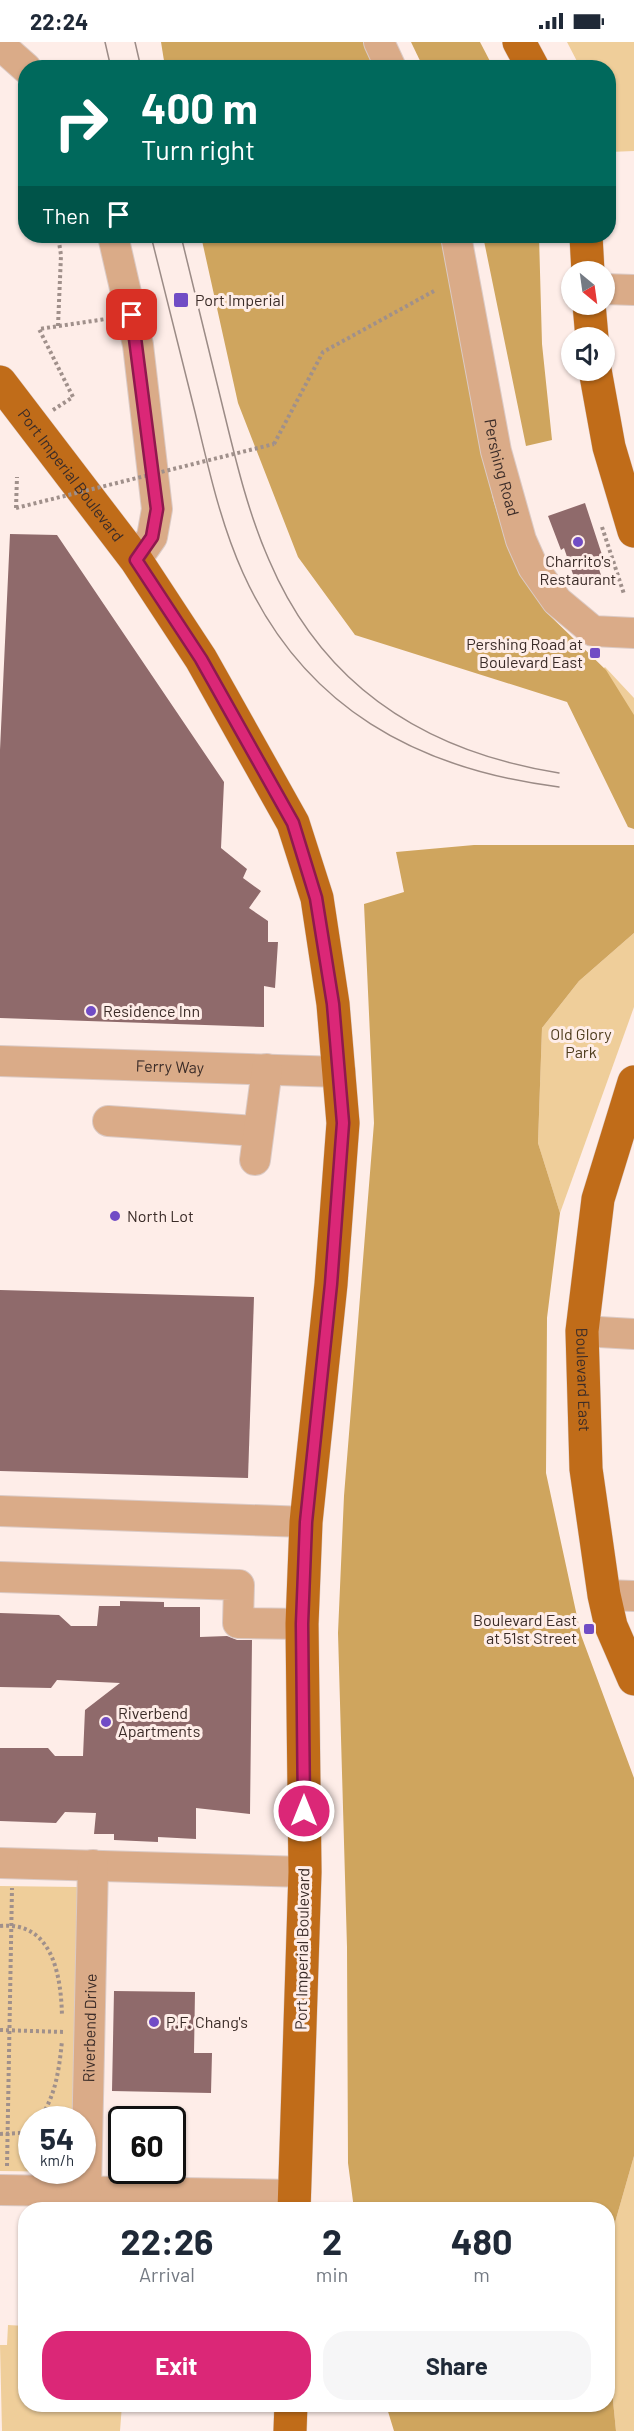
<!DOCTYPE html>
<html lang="en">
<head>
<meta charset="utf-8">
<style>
  :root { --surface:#fff; --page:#f6f6f7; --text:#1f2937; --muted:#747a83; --accent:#db2777 }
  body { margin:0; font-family:Barlow,sans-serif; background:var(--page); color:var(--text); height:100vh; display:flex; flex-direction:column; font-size:22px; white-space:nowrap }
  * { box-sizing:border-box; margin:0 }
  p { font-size:20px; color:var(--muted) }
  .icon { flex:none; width:33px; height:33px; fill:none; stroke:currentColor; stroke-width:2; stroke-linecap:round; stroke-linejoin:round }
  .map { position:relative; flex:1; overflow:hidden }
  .sheet { position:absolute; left:18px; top:2160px; width:597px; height:210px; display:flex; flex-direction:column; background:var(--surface); border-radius:24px; box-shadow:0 2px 4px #0004 }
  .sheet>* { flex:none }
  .guide { position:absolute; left:18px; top:18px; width:598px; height:183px; border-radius:24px; box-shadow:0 2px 4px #0004; background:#00695c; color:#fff; overflow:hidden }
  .needle { width:39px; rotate:151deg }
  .controls { position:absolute; left:561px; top:219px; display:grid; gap:12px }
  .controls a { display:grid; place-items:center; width:54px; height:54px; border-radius:50%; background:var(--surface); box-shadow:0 2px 4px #0004; font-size:30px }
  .speed { position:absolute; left:18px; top:2064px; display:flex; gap:12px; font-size:30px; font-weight:700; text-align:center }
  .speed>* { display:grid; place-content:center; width:78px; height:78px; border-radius:50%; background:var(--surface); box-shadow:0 2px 4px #0004; line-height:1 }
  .speed small { font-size:15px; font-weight:400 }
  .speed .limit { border:3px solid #111; border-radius:9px; background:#fff; color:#111 }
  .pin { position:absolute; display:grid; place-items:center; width:51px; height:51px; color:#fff; margin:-26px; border-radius:12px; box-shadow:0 3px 9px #0006 }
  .me { position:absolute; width:66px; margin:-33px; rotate:0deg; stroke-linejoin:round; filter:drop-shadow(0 0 4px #0008) }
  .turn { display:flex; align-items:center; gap:21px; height:126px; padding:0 24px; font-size:27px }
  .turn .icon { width:78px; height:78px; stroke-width:2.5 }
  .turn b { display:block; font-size:42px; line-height:51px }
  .then { display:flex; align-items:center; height:57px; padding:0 24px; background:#0003; gap:12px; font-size:22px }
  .eta { display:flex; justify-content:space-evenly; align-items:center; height:102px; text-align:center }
  .eta b { font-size:36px; font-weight:700; line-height:42px }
  .button { display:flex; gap:12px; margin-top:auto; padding:12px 24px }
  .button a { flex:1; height:69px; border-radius:24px; background:var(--accent); color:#fff; font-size:24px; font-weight:700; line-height:69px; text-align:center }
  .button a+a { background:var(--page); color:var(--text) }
  .status { display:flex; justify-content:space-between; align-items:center; height:42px; padding:0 30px; background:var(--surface); direction:ltr }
  .status svg { height:16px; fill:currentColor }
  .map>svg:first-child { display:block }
</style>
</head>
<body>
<div class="status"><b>22:24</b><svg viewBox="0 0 49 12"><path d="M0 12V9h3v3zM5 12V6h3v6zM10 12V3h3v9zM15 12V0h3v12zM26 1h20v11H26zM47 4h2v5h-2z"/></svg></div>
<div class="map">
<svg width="634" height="2389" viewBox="0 0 634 2389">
  <rect width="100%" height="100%" fill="#feede8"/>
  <g fill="#efce9a">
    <polygon points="567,0 634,0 634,109 609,110 609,26 580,25"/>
    <polygon points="605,625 634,656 634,686 598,632"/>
    <polygon points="634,891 634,965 560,1171 538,1101 542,986 579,939"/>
    <polygon points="0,1844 79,1845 74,2077 32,2078 32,2128 72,2130 0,2129"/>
    <polygon points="634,2114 634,2389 616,2389 609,2318 610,2198"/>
    <polygon points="8,2283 25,2284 26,2362 122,2363 120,2389 2,2389 0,2303 7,2303"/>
  </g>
  <g fill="#cfa55e">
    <polygon points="161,0 363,0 376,25 165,25"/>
    <polygon points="411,0 480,0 493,25 423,25"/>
    <polygon points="201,194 442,194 493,457 505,496 546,570 606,628 634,673 634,787 628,785 567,660 355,593 298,515 238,361"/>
    <polygon points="483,194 539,194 542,302 552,398 526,404"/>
    <polygon points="474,803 634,803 634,891 579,939 542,986 538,1101 560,1171 547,1276 546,1431 581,1593 634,1736 634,2114 610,2198 609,2318 616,2389 394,2389 386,2363 608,2362 608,2168 354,2167 348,2121 347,1905 338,1591 344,1454 374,1081 364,862 404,850 396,810"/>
  </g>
  <g fill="#8f6a6b">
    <polygon points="585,461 606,525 599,527 603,539 585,546 583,541 577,544 564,506 561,508 548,474"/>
    <polygon points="10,492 57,493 224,740 221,806 247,827 243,836 261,849 249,866 268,879 268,900 278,900 275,946 264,944 264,985 0,976 0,708"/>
    <polygon points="0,1248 254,1255 248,1436 0,1429"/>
    <polygon points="120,1559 164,1560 164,1565 200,1565 200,1595 227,1594 237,1598 252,1598 250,1772 196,1766 196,1797 158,1795 158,1800 114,1798 114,1792 94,1792 96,1771 65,1770 56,1781 0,1779 0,1706 48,1706 55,1714 83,1714 85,1668 120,1641 57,1638 51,1646 0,1645 0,1571 59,1573 71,1584 97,1584 99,1564 120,1564"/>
    <polygon points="114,1949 195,1950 194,2011 212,2011 211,2051 112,2049"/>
  </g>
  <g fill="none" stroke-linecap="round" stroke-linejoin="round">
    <defs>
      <g id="minor">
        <polyline points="379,0 391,26"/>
        <polyline points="0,3 26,26"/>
        <polyline points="113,194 138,303 157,467 152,495 136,518"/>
        <path id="s1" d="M456 194 496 409 521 498 533 525 557 559 593 589 634 591"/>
        <polyline points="604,247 634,248"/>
        <path id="s2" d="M0 1019 340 1030"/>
        <polyline points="108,1079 257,1089"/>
        <polyline points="255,1118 267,1027"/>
        <polyline points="582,1289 634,1292"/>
        <polyline points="0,1469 306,1480"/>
        <polyline points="0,1535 239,1543 238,1581 302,1582"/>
        <polyline points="604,1553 634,1554"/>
        <polyline points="0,1821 305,1830"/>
        <polyline points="0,2148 295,2153"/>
        <path id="s3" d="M86 2150 93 1823"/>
      </g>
      <g id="major">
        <polyline points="519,0 533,26"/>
        <polyline points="586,194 588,230"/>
        <polyline points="589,262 592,296"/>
        <polyline points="595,328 609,405 634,489"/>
        <path id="s4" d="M0 340 136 518 201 617 293 781 317 856 333 962 343 1081 331 1242 306 1480 302 1582 305 1830 294 2168"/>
        <path id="s5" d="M634 1040 598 1157 582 1289 586 1427 604 1553 611 1584 634 1637"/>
        <polyline points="290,2389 291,2362"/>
      </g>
    </defs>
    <use href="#minor" stroke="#dbcac5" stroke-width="32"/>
    <use href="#major" stroke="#dbcac5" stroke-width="34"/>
    <g stroke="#a0908b" stroke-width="4" stroke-dasharray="3 3" stroke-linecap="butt">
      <polyline points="22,83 26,84"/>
      <polyline points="58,284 61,213 58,194"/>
      <polyline points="53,368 73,355 39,287 106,277"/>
      <polyline points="274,402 323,310 434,249"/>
      <polyline points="16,466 17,435"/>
      <polyline points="602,485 624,552"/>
      <path d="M0 1884C52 1879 61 1932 62 1974"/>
      <polyline points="0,1988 65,1990"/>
      <path d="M39 2078C56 2053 59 2028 62 1999"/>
      <polyline points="0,2092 20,2091 32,2085"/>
      <polyline points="7,2124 12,1846"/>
    </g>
    <use href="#minor" stroke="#daab88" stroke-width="30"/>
    <use href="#major" stroke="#c06c19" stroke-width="33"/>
    <g stroke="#9b8b86" stroke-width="1.5">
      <polyline points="105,0 111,26"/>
      <polyline points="135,0 141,26"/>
      <path d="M151 194C165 252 180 311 195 370 208 424 220 480 243 531 304 666 417 727 559 745"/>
      <path d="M181 194C195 250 208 306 222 362 235 415 247 468 269 518 323 645 427 710 559 731"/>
    </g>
    <polyline stroke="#a0908b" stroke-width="4" stroke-dasharray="3 3" stroke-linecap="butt" points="16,466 274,402"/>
  </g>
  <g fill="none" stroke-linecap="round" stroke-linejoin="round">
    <defs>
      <polyline id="route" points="132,273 157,467 152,495 136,518 201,617 293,781 316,856 333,962 343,1081 331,1242 306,1480 302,1582 304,1769"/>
    </defs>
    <use href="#route" stroke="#8e194d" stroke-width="15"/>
    <use href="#route" stroke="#db2777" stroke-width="10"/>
  </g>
  <g fill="#714cc5" stroke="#feede8" stroke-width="2">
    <rect x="173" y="250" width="16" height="16" rx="3"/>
    <circle cx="578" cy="500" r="6"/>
    <rect x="589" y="605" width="12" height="12" rx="3"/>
    <circle cx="91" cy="969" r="6"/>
    <circle cx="115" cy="1174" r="6"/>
    <rect x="583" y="1581" width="12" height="12" rx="3"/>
    <circle cx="106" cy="1680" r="6"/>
    <circle cx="154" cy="1980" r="6"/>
  </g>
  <g text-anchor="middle" stroke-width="6" stroke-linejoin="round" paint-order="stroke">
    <g font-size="16" fill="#3b2c28" stroke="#feede8" text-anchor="start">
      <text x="195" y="264">Port Imperial</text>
      <text x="578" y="525" text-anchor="middle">Charrito's<tspan x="578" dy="18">Restaurant</tspan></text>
      <text x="583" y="608" text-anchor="end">Pershing Road at<tspan x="583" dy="18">Boulevard East</tspan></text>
      <text x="103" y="975">Residence Inn</text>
      <text x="127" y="1180">North Lot</text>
      <text x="577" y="1584" text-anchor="end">Boulevard East<tspan x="577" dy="18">at 51st Street</tspan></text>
      <text x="118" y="1677">Riverbend<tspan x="118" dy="18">Apartments</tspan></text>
      <text x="166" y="1986">P.F. Chang's</text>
    </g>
    <g font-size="16" fill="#3b2c28" stroke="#feede8">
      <text dy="6" stroke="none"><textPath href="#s1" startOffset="236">Pershing Road</textPath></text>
      <text dy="6" stroke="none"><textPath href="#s4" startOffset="117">Port Imperial Boulevard</textPath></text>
      <text dy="6" stroke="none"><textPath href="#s2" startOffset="170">Ferry Way</textPath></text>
      <text dy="6" stroke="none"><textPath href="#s5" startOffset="304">Boulevard East</textPath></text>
      <text transform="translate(302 1907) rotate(-89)" y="6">Port Imperial Boulevard</text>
      <text dy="6" stroke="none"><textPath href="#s3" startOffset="164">Riverbend Drive</textPath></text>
    </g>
    <g font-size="16" fill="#4e3c1d" stroke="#feede8">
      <text x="581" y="998">Old Glory<tspan x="581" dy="18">Park</tspan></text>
    </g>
  </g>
</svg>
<div class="controls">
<a><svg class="needle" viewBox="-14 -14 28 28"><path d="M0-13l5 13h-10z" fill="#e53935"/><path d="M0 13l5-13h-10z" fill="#747a83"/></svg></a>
<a><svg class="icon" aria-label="sound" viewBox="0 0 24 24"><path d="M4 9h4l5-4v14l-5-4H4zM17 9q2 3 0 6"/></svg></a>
</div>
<div class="speed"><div>54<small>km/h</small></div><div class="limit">60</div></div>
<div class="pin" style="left:132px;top:273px;background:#d93025"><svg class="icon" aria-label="arrive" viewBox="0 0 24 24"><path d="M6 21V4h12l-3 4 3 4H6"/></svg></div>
<svg class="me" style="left:304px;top:1769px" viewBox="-20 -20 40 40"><circle r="17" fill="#db2777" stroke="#fff" stroke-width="3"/><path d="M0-11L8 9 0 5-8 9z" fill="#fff"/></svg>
<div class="guide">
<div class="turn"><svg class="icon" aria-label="right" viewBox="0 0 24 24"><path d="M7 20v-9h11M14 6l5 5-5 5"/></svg><div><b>400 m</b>Turn right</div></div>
<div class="then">Then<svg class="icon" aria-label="arrive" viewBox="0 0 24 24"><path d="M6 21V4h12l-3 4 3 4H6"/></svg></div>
</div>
<section class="sheet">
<div class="eta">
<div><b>22:26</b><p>Arrival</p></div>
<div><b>2</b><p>min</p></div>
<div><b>480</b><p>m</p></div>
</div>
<div class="button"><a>Exit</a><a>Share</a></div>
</section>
</div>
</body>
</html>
